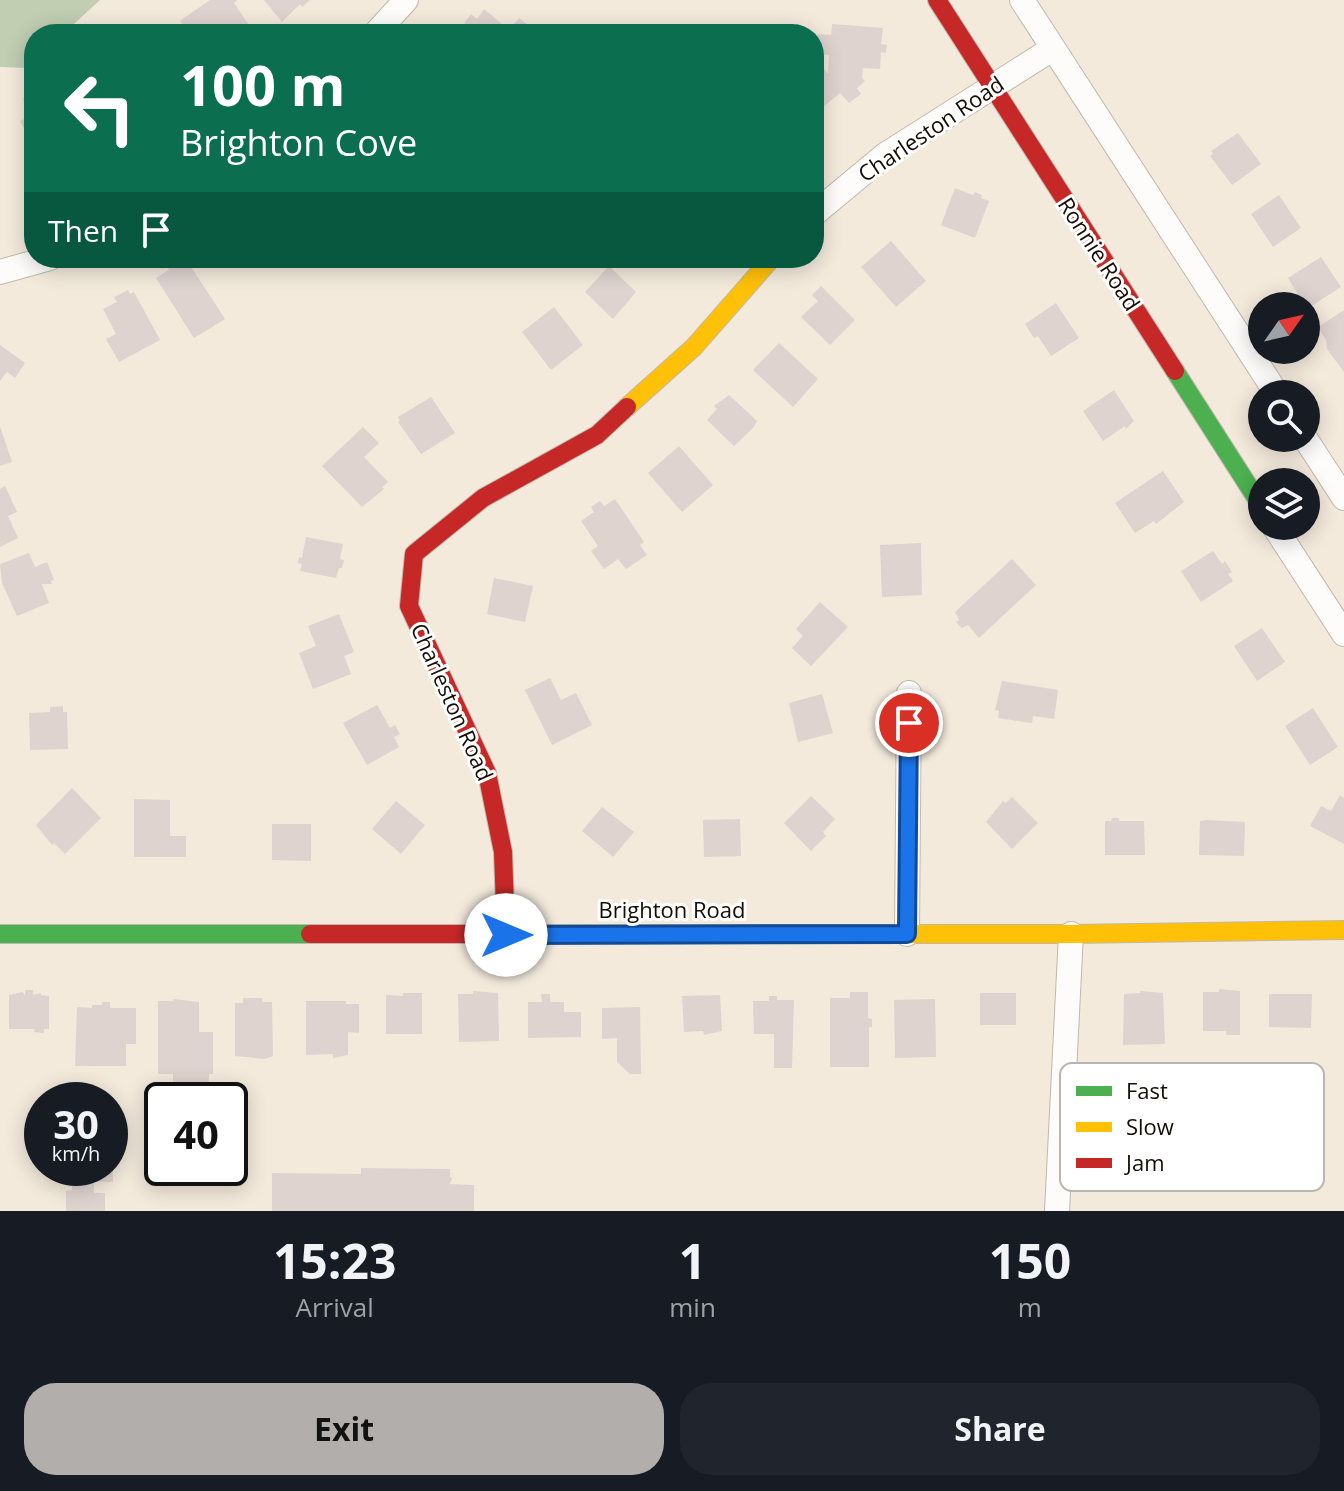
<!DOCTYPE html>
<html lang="en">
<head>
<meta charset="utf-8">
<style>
  :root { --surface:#171b24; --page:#20242c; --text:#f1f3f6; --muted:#9ea1a6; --accent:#b1aeab }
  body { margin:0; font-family:"Open Sans",sans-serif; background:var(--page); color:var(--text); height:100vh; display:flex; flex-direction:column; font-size:30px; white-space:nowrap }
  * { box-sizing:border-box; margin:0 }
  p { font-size:26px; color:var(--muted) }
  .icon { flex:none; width:44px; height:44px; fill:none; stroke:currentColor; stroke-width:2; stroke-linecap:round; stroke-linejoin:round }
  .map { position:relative; height:1211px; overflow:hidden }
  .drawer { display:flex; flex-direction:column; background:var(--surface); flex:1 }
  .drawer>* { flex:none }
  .hud { position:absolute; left:24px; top:24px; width:800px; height:244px; border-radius:32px; box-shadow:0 4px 20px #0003; background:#0b6e4f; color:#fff; overflow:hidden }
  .needle { width:52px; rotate:56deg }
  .tools { position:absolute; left:1248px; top:292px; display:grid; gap:16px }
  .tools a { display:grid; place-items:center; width:72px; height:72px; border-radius:50%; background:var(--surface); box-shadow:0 4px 20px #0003; font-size:40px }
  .speed { position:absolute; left:24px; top:1082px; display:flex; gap:16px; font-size:40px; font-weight:700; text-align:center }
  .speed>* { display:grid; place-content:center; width:104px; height:104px; border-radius:50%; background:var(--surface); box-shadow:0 4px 20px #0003; line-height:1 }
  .speed small { font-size:20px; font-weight:400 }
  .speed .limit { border:4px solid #111; border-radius:12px; background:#fff; color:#111 }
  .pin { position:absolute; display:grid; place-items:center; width:68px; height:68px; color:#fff; margin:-34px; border:4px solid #fff; border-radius:50%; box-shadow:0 2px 8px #0007 }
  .me { position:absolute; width:88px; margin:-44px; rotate:90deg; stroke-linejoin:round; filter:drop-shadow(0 0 6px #0008) }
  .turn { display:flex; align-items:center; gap:28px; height:168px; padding:0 24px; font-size:36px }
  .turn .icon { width:104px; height:104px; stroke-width:2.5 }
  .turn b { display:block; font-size:56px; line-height:68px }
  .then { display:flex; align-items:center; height:76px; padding:0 24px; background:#0003; gap:16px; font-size:30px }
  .eta { display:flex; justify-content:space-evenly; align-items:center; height:136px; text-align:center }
  .eta b { font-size:48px; font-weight:700; line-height:56px }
  .button { display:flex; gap:16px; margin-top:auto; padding:16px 24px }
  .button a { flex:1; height:92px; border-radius:32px; background:var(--accent); color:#111; font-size:32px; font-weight:700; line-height:92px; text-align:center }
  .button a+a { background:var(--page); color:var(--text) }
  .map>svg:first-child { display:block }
</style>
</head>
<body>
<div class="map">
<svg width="1344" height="1211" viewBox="0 0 1344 1211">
  <rect width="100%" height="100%" fill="#f3eadc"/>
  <polygon fill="#c1ceb2" points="0,0 100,0 63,34 34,34 34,61 27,68 0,67"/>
  <g fill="#ded3cf">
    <polygon points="210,0 237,0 234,3 255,34 190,34 180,21"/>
    <polygon points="264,0 310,0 302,7 300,4 282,22"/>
    <polygon points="484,9 509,30 519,18 539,34 465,34 470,27 464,23 471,14 477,19"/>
    <polygon points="832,24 883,28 881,44 887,45 886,53 881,52 880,69 863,68 862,78 865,81 857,88 861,94 849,103 840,93 818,111 814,106 814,66 819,62 828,74 829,55 816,54 817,34 831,35"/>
    <polygon points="34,93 34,147 20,121 32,115 23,99"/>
    <polygon points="1238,133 1261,164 1232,185 1210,156 1213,154 1211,151"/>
    <polygon points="955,188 973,195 975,192 982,195 981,198 989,201 975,238 941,225"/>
    <polygon points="1279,195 1301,228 1273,247 1251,214"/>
    <polygon points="891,241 926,281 896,307 861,267"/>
    <polygon points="1321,257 1341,287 1307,309 1288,278"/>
    <polygon points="186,259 225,319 194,338 156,278 169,270 168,268"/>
    <polygon points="609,266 636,292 613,319 585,292"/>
    <polygon points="821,286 855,320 830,345 801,317 818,301 812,295"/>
    <polygon points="128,290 130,294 134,292 160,340 119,362 106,339 116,334 103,309 117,302 114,297"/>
    <polygon points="1056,303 1079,338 1051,356 1038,336 1034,338 1025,324"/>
    <polygon points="554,307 583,345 551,370 522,332"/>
    <polygon points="1344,310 1344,372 1327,349 1326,340 1318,327"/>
    <polygon points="779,343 818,379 793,407 753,370"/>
    <polygon points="0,345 25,363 15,378 7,372 0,381"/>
    <polygon points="1114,390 1134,421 1126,429 1125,426 1103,441 1083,411"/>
    <polygon points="729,395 757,421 754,427 734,446 707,420 717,409 714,406"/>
    <polygon points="431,397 455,433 421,454 398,422 400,421 398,417"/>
    <polygon points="0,426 12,462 0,466"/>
    <polygon points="363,427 379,443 364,457 388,482 382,487 384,489 362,507 322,466"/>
    <polygon points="679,446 713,485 682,512 648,473"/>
    <polygon points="1163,471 1184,502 1156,524 1154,521 1135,533 1115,503"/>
    <polygon points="5,486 17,512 8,516 18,538 0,547 0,489"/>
    <polygon points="615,499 644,542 640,545 647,555 626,569 618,559 604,569 591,551 598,546 581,521 594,512 591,507 600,501 604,506"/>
    <polygon points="306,537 343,544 340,559 344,560 342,568 339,568 336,578 300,571 302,564 298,563 299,557 302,558"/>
    <polygon points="921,543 922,595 882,597 880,545"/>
    <polygon points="1213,551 1222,564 1225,561 1232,572 1228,574 1233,581 1201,602 1181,571"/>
    <polygon points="29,553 35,567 47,562 54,580 51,581 52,584 42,584 49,603 17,616 2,583 0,564"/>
    <polygon points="1012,559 1036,585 979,638 968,625 962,628 956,622 959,620 955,612"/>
    <polygon points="494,578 533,586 525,622 487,614"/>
    <polygon points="820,602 848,627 811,666 792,648 803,636 796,629"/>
    <polygon points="339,614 354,652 344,656 351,674 313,689 299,653 316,646 308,626"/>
    <polygon points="1262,628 1285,662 1257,681 1234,646"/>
    <polygon points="550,678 561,700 576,693 592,725 552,745 525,690"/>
    <polygon points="1002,681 1058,690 1054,719 1033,716 1032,723 998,718 999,711 995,710"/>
    <polygon points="822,694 833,733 798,742 789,703"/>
    <polygon points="377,705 390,728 395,725 400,734 394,737 399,747 367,765 343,723"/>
    <polygon points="63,706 63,712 67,712 68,749 30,750 29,713 50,712 50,707"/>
    <polygon points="1313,708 1338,747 1310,765 1285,726"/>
    <polygon points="72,788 101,818 65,854 54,843 52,845 36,825"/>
    <polygon points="1340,795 1344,798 1344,844 1310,826 1321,806 1331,811"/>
    <polygon points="811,796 835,819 823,832 826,836 811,851 784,823"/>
    <polygon points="1012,797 1038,823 1012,849 986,822 1003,801 1006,803"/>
    <polygon points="134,799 170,800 170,836 186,836 186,857 134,857"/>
    <polygon points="396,801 425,825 401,854 372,829"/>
    <polygon points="602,807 634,832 613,857 582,831"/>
    <polygon points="1112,818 1119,818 1119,821 1144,821 1145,855 1105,855 1105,821 1111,821"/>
    <polygon points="740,819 741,856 704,857 703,820"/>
    <polygon points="1206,820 1245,822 1244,856 1199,855 1200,821"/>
    <polygon points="272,824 311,824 311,861 272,860"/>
    <polygon points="1219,989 1240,991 1240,1035 1226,1035 1226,1031 1203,1031 1203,992 1219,992"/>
    <polygon points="25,990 33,990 33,995 41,993 41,995 49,996 49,1029 44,1029 44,1033 34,1032 35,1029 9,1029 9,995 22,992 25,995"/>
    <polygon points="473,991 498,993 499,1041 459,1042 458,994 473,994"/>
    <polygon points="1140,991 1163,993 1165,1044 1123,1045 1124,994 1140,993"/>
    <polygon points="850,992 868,992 868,1018 872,1019 872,1027 869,1027 869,1067 830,1067 830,998 850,998"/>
    <polygon points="403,993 422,993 422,1034 386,1034 386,995 403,996"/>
    <rect x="980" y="993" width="36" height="32"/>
    <polygon points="541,994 550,994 550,1002 564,1002 564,1012 581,1012 581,1037 528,1038 528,1002 542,1002"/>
    <polygon points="1269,994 1312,994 1311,1028 1269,1027"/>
    <polygon points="720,995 722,1031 704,1035 703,1031 684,1032 682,996"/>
    <polygon points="769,996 777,996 777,1000 794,1000 792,1068 774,1068 774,1034 754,1034 753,1001 769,1001"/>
    <polygon points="243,998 262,998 262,1002 272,1002 273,1056 265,1059 235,1056 235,1003 243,1003"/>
    <polygon points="173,999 199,1002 199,1032 213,1032 213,1074 209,1074 208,1100 182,1100 182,1083 173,1083 173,1074 158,1074 158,1001 173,1001"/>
    <polygon points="935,999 936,1057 895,1058 894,1000"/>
    <polygon points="306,1001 346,1001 346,1004 359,1004 359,1033 348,1032 348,1055 333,1058 333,1054 306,1055"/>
    <polygon points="102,1002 110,1002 110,1008 136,1008 136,1044 126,1044 126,1066 75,1066 77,1007 92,1008 92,1005 102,1005"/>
    <polygon points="640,1007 641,1074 630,1074 617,1062 617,1038 602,1039 602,1008"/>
    <polygon points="72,1168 113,1168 113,1182 94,1182 94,1193 105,1193 105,1211 66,1211 66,1191 72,1190"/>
    <polygon points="361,1168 450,1169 450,1177 452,1178 450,1184 474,1185 474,1211 272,1211 272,1173 361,1174"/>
  </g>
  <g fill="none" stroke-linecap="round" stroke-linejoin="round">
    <defs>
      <g id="street">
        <polyline points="1022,0 1277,394"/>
        <polyline points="375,34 406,0"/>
        <polyline points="814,214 885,155 1052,49"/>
        <polyline points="0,272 50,258"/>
        <polyline points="1305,438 1344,498"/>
        <polyline points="1274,526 1344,634"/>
        <polyline points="907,934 909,693"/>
        <polyline points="1057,1211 1071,934"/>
      </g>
      <g id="fast">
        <polyline points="1175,371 1262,507"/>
        <polyline points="0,934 310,934"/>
      </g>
      <g id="slow">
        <polyline points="627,407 694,347 772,258"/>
        <polyline points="777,934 1071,934 1344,930"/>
      </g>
      <g id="jam">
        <polyline points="937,0 1175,371"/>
        <polyline points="310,934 777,934"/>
        <polyline points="506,935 503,852 487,773 409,606 414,554 483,498 597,435 627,407"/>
      </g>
    </defs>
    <use href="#street" stroke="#c0b8ad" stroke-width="26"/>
    <use href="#fast" stroke="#c0b8ad" stroke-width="20"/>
    <use href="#slow" stroke="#c0b8ad" stroke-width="20"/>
    <use href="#jam" stroke="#c0b8ad" stroke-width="20"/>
    <use href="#street" stroke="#fdfcfa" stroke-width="24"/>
    <use href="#fast" stroke="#4caf50" stroke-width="18"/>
    <use href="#slow" stroke="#ffc107" stroke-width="18"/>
    <use href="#jam" stroke="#c62828" stroke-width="18"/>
  </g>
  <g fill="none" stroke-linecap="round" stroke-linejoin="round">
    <defs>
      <polyline id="route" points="506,935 907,934 909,723"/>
    </defs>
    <use href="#route" stroke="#114b97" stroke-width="20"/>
    <use href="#route" stroke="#1a73e8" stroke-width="14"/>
  </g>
  <g text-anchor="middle" stroke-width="6" stroke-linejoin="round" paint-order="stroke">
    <g font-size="22" fill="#140d03" stroke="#fff">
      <text transform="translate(931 129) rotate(-34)" y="8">Charleston Road</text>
      <text transform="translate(1099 254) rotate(57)" y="8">Ronnie Road</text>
      <text transform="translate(452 702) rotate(66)" y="8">Charleston Road</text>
      <text x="672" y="918">Brighton Road</text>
    </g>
  </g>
  <rect x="1060" y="1063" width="264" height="128" rx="12" fill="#fff" stroke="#b8b6b3" stroke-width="2"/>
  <rect x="1076" y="1086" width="36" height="10" fill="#4caf50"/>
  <rect x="1076" y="1122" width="36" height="10" fill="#ffc107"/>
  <rect x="1076" y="1158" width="36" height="10" fill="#c62828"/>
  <g font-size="22" fill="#140d03">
    <text x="1126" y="1099">Fast</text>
    <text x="1126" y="1135">Slow</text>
    <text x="1126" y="1171">Jam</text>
  </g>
</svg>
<div class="tools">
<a><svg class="needle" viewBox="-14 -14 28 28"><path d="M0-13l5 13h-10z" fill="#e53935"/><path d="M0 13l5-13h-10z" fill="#9ea1a6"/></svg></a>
<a><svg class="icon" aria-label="search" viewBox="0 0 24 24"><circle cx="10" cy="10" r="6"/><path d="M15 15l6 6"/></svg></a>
<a><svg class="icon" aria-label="layers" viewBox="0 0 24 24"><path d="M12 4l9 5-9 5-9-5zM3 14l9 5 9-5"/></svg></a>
</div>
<div class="speed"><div>30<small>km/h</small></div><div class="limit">40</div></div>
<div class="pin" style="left:909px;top:723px;background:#d93025"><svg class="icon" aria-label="arrive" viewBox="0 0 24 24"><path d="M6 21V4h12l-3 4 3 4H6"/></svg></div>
<svg class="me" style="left:506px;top:935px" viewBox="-20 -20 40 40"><circle r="19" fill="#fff"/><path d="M0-13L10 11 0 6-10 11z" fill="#1a73e8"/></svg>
<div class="hud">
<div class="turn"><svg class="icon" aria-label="left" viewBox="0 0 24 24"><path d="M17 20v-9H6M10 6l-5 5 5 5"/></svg><div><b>100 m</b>Brighton Cove</div></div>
<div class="then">Then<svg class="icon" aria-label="arrive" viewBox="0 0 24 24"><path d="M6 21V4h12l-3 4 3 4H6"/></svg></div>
</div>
</div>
<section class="drawer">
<div class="eta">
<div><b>15:23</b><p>Arrival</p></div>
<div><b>1</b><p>min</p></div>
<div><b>150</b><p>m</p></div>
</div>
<div class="button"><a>Exit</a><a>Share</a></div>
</section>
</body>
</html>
